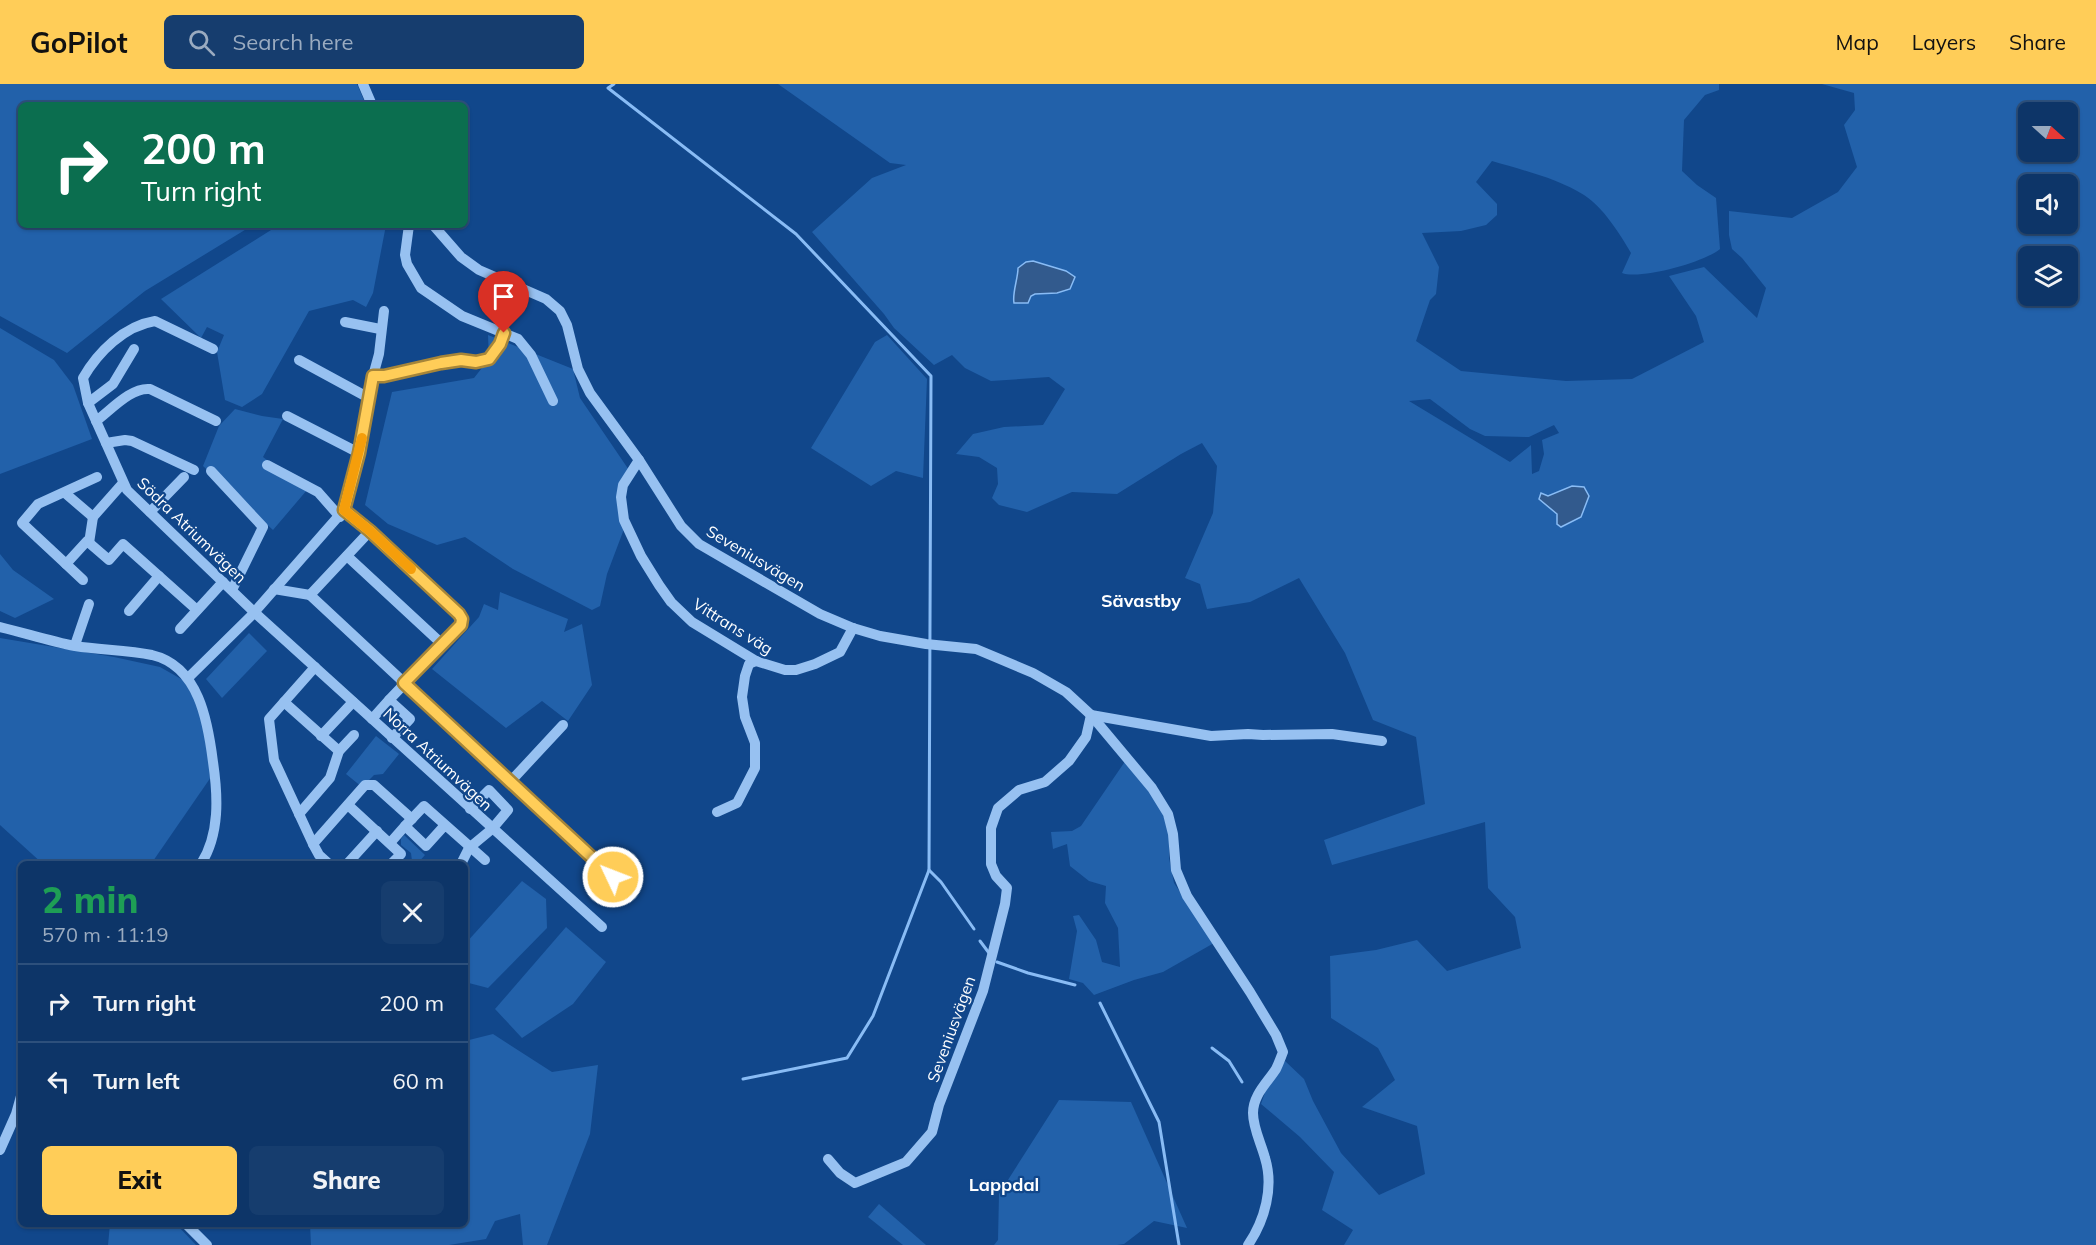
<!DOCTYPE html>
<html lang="en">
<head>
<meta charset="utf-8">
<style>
  :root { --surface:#0d3568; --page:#163d6e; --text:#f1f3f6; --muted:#9aabc0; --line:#2d507c; --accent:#ffcd58 }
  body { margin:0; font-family:Mulish,sans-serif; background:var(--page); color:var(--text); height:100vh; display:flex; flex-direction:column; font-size:22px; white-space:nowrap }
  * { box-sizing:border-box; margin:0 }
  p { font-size:20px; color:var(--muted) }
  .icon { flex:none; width:33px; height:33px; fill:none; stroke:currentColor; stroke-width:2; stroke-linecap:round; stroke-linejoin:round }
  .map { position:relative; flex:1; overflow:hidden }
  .drawer { position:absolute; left:18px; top:777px; width:450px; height:366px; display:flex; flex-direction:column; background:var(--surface); border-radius:9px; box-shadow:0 2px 4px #0004,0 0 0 2px var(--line) }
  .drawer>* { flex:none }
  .top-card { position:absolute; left:18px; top:18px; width:450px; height:126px; border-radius:9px; box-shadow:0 2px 4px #0004,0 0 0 2px var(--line); background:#0b6e4f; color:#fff; overflow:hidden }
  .needle { width:39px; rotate:111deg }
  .controls { position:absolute; left:2018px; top:18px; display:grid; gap:12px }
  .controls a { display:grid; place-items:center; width:60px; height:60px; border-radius:9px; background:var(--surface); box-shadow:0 2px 4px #0004,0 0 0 2px var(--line); font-size:30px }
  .pin { position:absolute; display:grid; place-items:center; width:51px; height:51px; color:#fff; margin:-62px -26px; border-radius:50% 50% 50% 0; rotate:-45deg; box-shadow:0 0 6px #0007 }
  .pin .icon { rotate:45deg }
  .me { position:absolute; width:66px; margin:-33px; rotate:313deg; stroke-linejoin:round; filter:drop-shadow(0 0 4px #0008) }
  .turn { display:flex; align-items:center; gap:21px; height:126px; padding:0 24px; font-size:27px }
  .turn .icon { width:78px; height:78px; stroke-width:2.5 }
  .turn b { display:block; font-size:42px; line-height:51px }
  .round { display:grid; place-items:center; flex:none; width:63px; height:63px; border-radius:9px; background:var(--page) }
  .headline { display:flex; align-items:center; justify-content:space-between; height:102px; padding:0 24px }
  h1 { font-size:36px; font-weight:800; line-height:45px; color:#1e9e55 }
  .action { display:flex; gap:12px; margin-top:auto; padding:12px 24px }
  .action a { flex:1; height:69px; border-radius:9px; background:var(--accent); color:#111; font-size:24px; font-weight:800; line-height:69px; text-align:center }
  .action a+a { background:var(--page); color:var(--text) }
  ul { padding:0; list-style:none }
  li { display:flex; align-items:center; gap:18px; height:78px; padding:0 24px; border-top:2px solid var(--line) }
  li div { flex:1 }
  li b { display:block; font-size:22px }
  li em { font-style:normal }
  header { display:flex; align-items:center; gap:36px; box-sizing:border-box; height:84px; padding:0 30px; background:var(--accent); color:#111 }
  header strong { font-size:28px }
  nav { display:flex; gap:33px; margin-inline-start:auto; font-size:21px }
  .search { width:420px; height:54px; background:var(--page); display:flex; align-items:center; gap:15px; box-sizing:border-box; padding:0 21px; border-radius:9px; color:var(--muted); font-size:22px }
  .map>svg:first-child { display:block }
</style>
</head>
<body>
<header>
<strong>GoPilot</strong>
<div class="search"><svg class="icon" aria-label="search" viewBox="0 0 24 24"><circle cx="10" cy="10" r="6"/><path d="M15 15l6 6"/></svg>Search here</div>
<nav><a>Map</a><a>Layers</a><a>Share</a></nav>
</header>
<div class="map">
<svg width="2096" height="1161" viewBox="0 0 2096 1161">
  <rect width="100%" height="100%" fill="#11478b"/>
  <g fill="#2261aa" fill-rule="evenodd">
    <polygon points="0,0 357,0 366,21 21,21 21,141 253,141 145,207 67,269 0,232"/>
    <path d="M778 0H1719V6L1705 11 1684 36 1682 87 1697 101 1716 114 1720 165C1705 178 1640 196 1622 189L1631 169C1620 150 1603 123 1584 111 1557 94 1522 86 1492 77L1476 98 1497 120V131L1486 141 1461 147 1422 149 1439 183 1436 210 1430 216 1416 257 1461 287 1566 297 1632 295 1704 258 1696 232 1669 192 1704 183 1757 234 1766 204 1742 174 1732 165 1729 151V127L1792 134 1838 108 1857 83 1844 41 1855 26 1854 9 1822 0H2096V1161H1344L1353 1146 1322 1126 1334 1088 1300 1053 1261 1020 1268 1000 1285 977 1304 995 1313 1017 1341 1069 1379 1111 1425 1090 1417 1042 1362 1023 1395 996 1378 964 1331 934 1330 872 1376 866 1417 856 1447 887 1521 864 1515 833 1488 804 1485 738 1332 781 1324 756 1425 720 1416 653 1373 636 1345 569 1299 494 1250 518 1207 525 1200 500 1185 494 1213 429 1217 382 1202 359 1181 370 1117 410 1072 408 1027 428 999 421 992 414 998 400 997 384 979 373 956 370 973 350 1004 343 1043 341 1065 305 1049 293 991 297 965 284 952 271 934 281 894 244 884 230 812 148 872 94 906 81 890 79ZM2028 28H2067V68H2028ZM2028 100H2067V140H2028ZM2028 172H2067V212H2028ZM1430 315 1470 345 1485 352 1529 353 1554 341 1559 349 1542 356 1544 370 1539 387 1532 390 1531 361 1510 378 1409 317Z"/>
    <polygon points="279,141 386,141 373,209 366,223 353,216 309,227 262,310 242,323 225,316 217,268 224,251 207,243 201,254 161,215"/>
    <polygon points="0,244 54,276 73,301 92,355 0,390"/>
    <polygon points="488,251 573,285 580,314 631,389 625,409 624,445 607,490 600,522 592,526 513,485 465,453 437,461 388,440 365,421 392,308 474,294 489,275"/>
    <polygon points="887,251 927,295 923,394 896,387 871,402 811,364 875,258"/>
    <polygon points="235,325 262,332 283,335 263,373 307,406 273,446 203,382 219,342"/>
    <polygon points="0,470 13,486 54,515 15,534 0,527"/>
    <polygon points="500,508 568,535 564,548 582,540 592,601 568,637 542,617 506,644 432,585 479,533 484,520 498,526"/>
    <polygon points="249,549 267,567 222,614 206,595"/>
    <polygon points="0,554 114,573 160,583 190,600 203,632 211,693 151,780 43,780 0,741"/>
    <polygon points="376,652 399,670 383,690 374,691 362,703 346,690"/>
    <polygon points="1126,676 1159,719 1169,748 1169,774 1174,799 1214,859 1163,888 1134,896 1094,911 1083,899 1069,895 1077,847 1073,832 1079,831 1096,856 1102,878 1120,883 1118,844 1105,819 1106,802 1089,797 1070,782 1067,760 1053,765 1051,748 1072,747 1081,742"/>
    <polygon points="404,751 425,771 417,780 412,777 411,769 401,761 401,755"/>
    <polygon points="522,797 546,815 547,844 488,904 465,898 465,860"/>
    <polygon points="566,843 606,878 573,920 522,954 495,925"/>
    <polygon points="493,950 552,988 598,981 590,1050 547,1161 523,1161 520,1130 495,1137 486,1155 449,1161 311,1161 310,1140 465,1140 465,957"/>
    <polygon points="1059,1016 1131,1018 1187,1144 1154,1137 1124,1160 1117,1161 994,1161 998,1156 999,1110"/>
    <polygon points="879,1120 926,1161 903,1161 868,1133"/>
    <polygon points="110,1140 176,1140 196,1161 108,1161"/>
  </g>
  <g fill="#325a8d" stroke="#89bcf5" stroke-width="1.5">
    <path d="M1033 177 1066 187 1075 193 1070 205 1057 209 1035 210 1031 212 1028 219H1014C1012 209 1018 195 1018 184L1026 178Z"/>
    <polygon points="1572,402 1584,403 1589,412 1581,433 1561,443 1557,440 1557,430 1539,415 1541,409 1548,412"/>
  </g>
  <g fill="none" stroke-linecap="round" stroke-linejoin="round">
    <g stroke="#89bcf5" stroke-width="3">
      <polyline points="614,0 608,4 796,150 931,292 929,786 873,932 847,974 743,995"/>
      <polyline points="929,786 941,798 974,845"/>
      <polyline points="980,857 989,869"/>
      <polyline points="997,878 1028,889 1075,901"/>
      <polyline points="1100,919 1159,1038 1179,1161"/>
      <polyline points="1212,964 1229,977 1242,998"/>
    </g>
    <g stroke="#97c1f1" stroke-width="10">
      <polyline points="363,0 372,21"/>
      <polyline points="409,141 405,171 407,180 421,204 462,232 518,255 531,271 553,317"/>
      <path d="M433 141 461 173 479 186 546 215 560 227 567 241 578 285 590 309 639 376 681 442 699 460 820 530 853 544 880 552 926 560 976 565 1033 589 1066 608 1091 631 1152 704 1168 730 1173 750 1176 786 1187 812 1250 908 1276 951 1283 968C1281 973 1279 979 1276 985 1267 999 1253 1011 1253 1029 1253 1044 1261 1059 1265 1074 1274 1103 1265 1136 1248 1161"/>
      <polyline points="345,238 380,245"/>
      <path d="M213 265 155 237C124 242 98 268 83 294L88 319 127 406 254 528 602 843"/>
      <polyline points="299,276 369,314"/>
      <polyline points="373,292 384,292 441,279 461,276 476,278 489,275 500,260 504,249"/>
      <polyline points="88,319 113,300 134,265"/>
      <polyline points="287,332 359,369"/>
      <path d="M96 337C111 326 131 303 150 305L216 337"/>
      <polyline points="106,359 125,356 132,357 194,386"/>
      <polyline points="639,376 623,401 621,413 624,436 641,472 659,501 671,518 692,538 756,577 785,586 796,586 815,580 840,568 853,544"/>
      <polyline points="267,381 318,408 340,433"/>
      <polyline points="211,387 263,443 232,506"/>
      <polyline points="97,393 38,420 22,439 66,480 87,457 109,476 123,460 197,526"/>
      <polyline points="65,409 93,433 123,399"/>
      <polyline points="150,428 184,393"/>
      <polyline points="370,447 458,530 462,535 461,541 389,616"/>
      <polyline points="89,459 93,433"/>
      <polyline points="347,472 442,560"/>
      <polyline points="66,480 83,496"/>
      <polyline points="274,505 310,511 370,447 344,426"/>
      <polyline points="310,511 613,793"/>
      <polyline points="129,527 159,492"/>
      <path d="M0 543C25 549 50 557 75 562 100 566 127 566 152 571 199 582 208 638 213 678 218 712 220 750 201 780"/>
      <polyline points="180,545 223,498"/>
      <polyline points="75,561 89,520"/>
      <polyline points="315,583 269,635 274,676 313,760 319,771 329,780"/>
      <polyline points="188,594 251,532 344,426 359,369 373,292 379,270 384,227"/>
      <polyline points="284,618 339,667"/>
      <polyline points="372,635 389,616 410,635 392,654"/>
      <polyline points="321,652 353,618"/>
      <polyline points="510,698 563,641"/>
      <polyline points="348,721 401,770 391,780"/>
      <polyline points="717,728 737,719 755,684 755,659 745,633 742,613 745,592 749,580 756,577"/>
      <polyline points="299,730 330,694 339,667 354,651"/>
      <polyline points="445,741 426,762 405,742 424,722 485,776"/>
      <polyline points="390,759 405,742"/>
      <polyline points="313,760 365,701 374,701 412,735"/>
      <polyline points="347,780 377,747"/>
      <polyline points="461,780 469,764 492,745 508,726 489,706 470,725"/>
      <polyline points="0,1066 16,1030 21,1012"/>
      <polyline points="828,1075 840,1089 855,1099 906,1078 932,1048 939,1021 983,907 1005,820 1007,804 996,792 991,780 991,744 998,724 1019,706 1045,698 1069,677 1086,653 1091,631 1211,652 1248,650 1263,651 1332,650 1382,657"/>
      <polyline points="186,1140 207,1161"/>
    </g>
  </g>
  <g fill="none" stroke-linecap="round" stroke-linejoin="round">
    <defs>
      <polyline id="route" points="504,249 500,260 489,275 476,278 461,276 441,279 384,292 373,292 359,369 344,426 370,447 459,530 462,535 461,541 404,599 613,793"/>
    </defs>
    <use href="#route" stroke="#a68539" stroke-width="15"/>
    <use href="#route" stroke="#ffcd58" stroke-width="10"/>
    <polyline stroke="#f59e0b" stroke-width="10" points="362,354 344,426 370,447 411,485"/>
  </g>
  <g text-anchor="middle" stroke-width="4.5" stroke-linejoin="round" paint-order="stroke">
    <g font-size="16" fill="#fff" stroke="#11478b">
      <text transform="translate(192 446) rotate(44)" y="6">Södra Atriumvägen</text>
      <text transform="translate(756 474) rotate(31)" y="6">Seveniusvägen</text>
      <text transform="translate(733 542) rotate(32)" y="6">Vittrans väg</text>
      <text transform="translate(438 675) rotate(43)" y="6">Norra Atriumvägen</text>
      <text transform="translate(951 945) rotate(-70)" y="6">Seveniusvägen</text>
    </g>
    <g font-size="18" font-weight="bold" fill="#fff" stroke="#11478b">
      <text x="1141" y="523">Sävastby</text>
      <text x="1004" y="1107">Lappdal</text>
    </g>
  </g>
</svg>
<div class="controls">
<a><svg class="needle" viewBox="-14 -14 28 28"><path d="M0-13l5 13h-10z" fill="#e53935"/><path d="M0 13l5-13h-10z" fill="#9aabc0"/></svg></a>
<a><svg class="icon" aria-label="sound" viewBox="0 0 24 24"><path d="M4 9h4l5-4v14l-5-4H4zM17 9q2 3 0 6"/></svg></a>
<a><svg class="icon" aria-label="layers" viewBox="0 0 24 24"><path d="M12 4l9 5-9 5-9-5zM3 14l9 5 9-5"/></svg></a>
</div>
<div class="pin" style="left:504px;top:249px;background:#d93025"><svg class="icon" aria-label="arrive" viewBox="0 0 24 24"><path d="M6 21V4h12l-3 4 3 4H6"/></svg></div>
<svg class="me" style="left:613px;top:793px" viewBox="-20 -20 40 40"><circle r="17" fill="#ffcd58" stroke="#fff" stroke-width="3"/><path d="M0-11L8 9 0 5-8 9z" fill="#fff"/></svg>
<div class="top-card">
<div class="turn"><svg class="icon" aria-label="right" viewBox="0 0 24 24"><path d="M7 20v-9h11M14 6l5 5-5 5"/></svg><div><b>200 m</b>Turn right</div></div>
</div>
<section class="drawer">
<div class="headline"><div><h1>2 min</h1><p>570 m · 11:19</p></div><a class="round"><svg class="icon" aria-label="close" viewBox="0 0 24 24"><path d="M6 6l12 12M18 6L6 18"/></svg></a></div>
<ul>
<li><svg class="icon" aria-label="right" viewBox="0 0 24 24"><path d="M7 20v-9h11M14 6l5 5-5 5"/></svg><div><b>Turn right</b></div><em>200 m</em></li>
<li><svg class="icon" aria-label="left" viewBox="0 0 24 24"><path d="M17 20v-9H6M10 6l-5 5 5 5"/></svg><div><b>Turn left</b></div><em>60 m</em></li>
</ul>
<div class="action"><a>Exit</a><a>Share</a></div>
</section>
</div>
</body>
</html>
